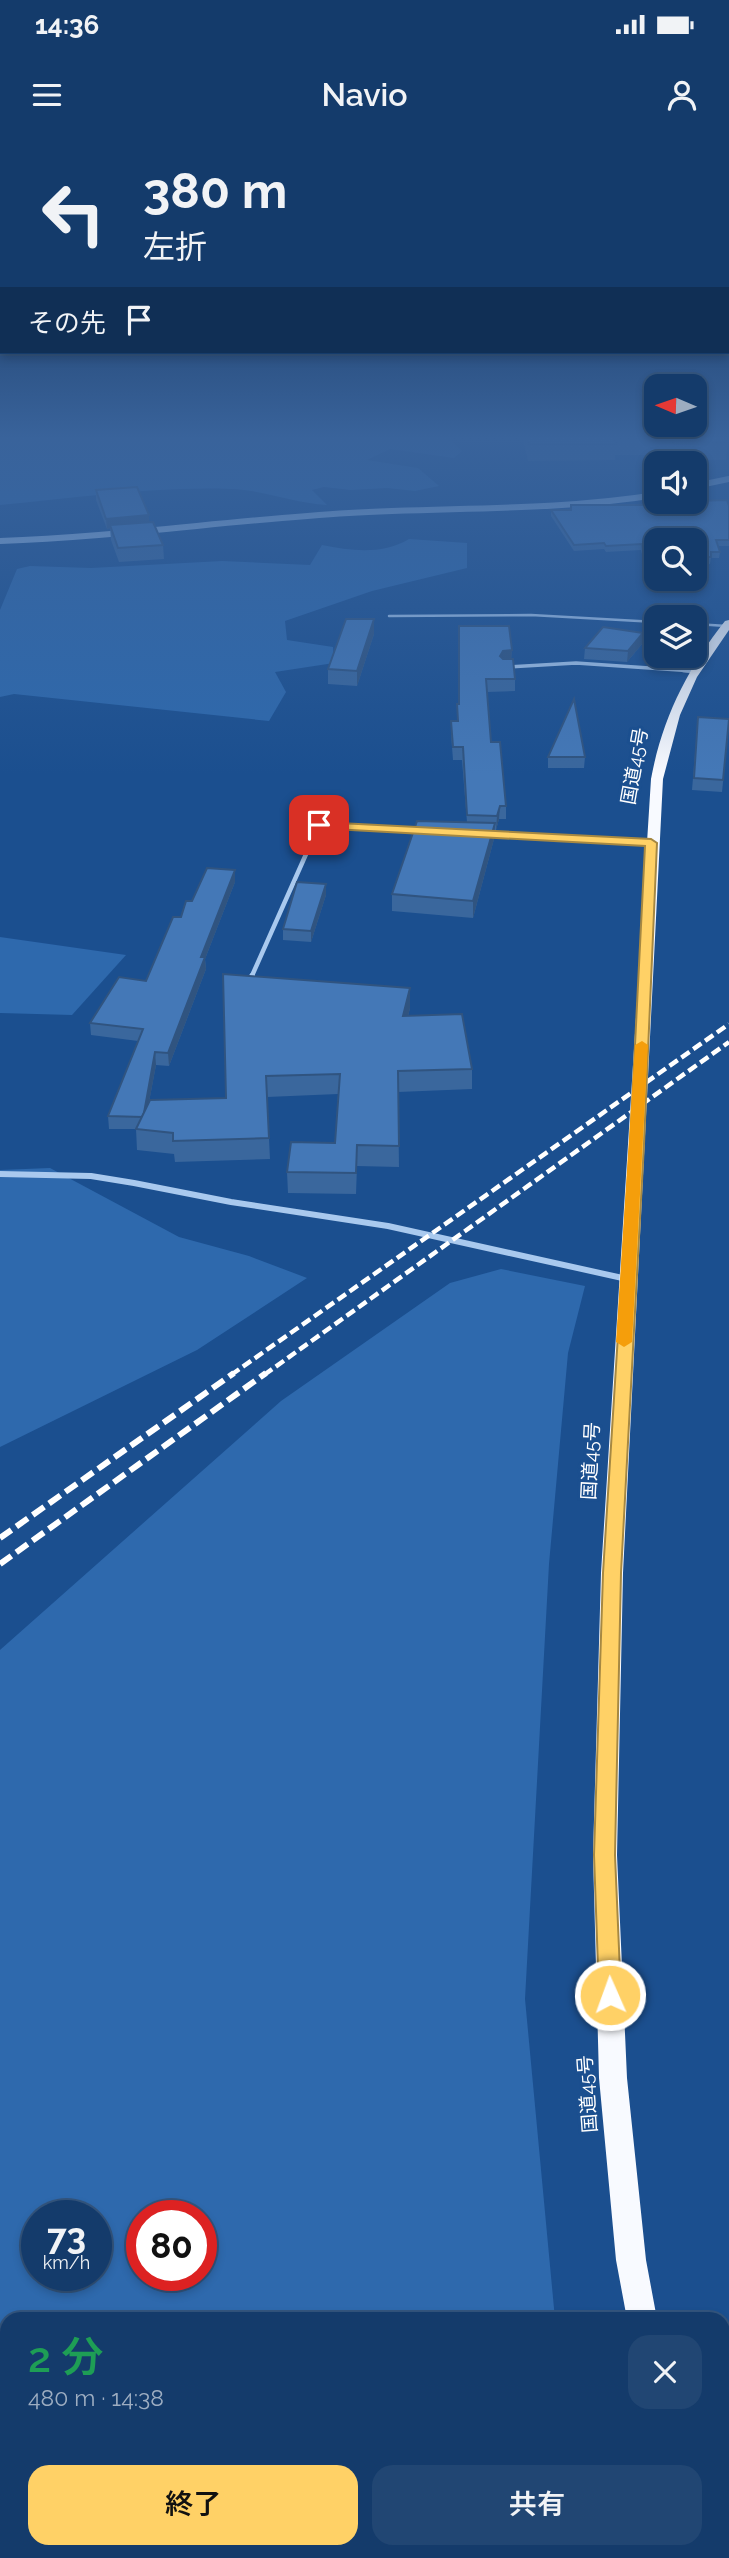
<!DOCTYPE html>
<html lang="ja">
<head>
<meta charset="utf-8">
<style>
  :root { --surface:#143b6b; --page:#214673; --text:#f1f3f6; --muted:#9dadc1; --line:#33557e; --accent:#ffd166 }
  body { margin:0; font-family:Raleway,"Noto Sans JP",sans-serif; background:var(--page); color:var(--text); height:100vh; display:flex; flex-direction:column; font-size:26px; white-space:nowrap }
  * { box-sizing:border-box; margin:0 }
  p { font-size:23px; color:var(--muted) }
  .icon { flex:none; width:38px; height:38px; fill:none; stroke:currentColor; stroke-width:2; stroke-linecap:round; stroke-linejoin:round }
  .map { position:relative; flex:1; overflow:hidden }
  .sheet { position:absolute; left:0px; top:2172px; width:730px; height:247px; display:flex; flex-direction:column; background:var(--surface); border-radius:21px 21px 0 0; box-shadow:0 4px 10px #0003,0 0 0 2px var(--line) }
  .sheet>* { flex:none }
  .banner { position:absolute; left:0px; top:0px; width:730px; height:214px; box-shadow:0 4px 10px #0003,0 0 0 2px var(--line); background:#143b6b; color:var(--text); overflow:hidden }
  .needle { width:46px; rotate:272deg }
  .tools { position:absolute; left:644px; top:234px; display:grid; gap:14px }
  .tools a { display:grid; place-items:center; width:63px; height:63px; border-radius:14px; background:var(--surface); box-shadow:0 4px 10px #0003,0 0 0 2px var(--line); font-size:35px }
  .speed { position:absolute; left:21px; top:2060px; display:flex; gap:14px; font-size:35px; font-weight:700; text-align:center }
  .speed>* { display:grid; place-content:center; width:91px; height:91px; border-radius:50%; background:var(--surface); box-shadow:0 4px 10px #0003,0 0 0 2px var(--line); line-height:1 }
  .speed small { font-size:18px; font-weight:400 }
  .speed .limit { border:10px solid #d22; background:#fff; color:#111 }
  .pin { position:absolute; display:grid; place-items:center; width:60px; height:60px; color:#fff; margin:-30px; border-radius:14px; box-shadow:0 4px 10px #0006 }
  .me { position:absolute; width:77px; margin:-38px; rotate:358deg; stroke-linejoin:round; filter:drop-shadow(0 0 5px #0008) }
  .turn { display:flex; align-items:center; gap:24px; height:147px; padding:0 28px; font-size:32px }
  .turn .icon { width:91px; height:91px; stroke-width:2.5 }
  .turn b { display:block; font-size:49px; line-height:60px }
  .then { display:flex; align-items:center; height:66px; padding:0 28px; background:#0003; gap:14px; font-size:26px }
  .round { display:grid; place-items:center; flex:none; width:74px; height:74px; border-radius:21px; background:var(--page) }
  .head { display:flex; align-items:center; justify-content:space-between; height:119px; padding:0 28px }
  h1 { font-size:42px; font-weight:600; line-height:52px; color:#1e9e55 }
  .primary-button { display:flex; gap:14px; margin-top:auto; padding:14px 28px }
  .primary-button a { flex:1; height:80px; border-radius:21px; background:var(--accent); color:#111; font-size:28px; font-weight:600; line-height:80px; text-align:center }
  .primary-button a+a { background:var(--page); color:var(--text) }
  .status { display:flex; justify-content:space-between; align-items:center; height:49px; padding:0 35px; background:var(--surface); direction:ltr }
  .status svg { height:19px; fill:currentColor }
  header { display:flex; justify-content:space-between; align-items:center; height:91px; padding:0 28px; background:var(--surface); font-size:32px; font-weight:600 }
  .map>svg:first-child { display:block }
</style>
</head>
<body>
<div class="status"><b>14:36</b><svg viewBox="0 0 49 12"><path d="M0 12V9h3v3zM5 12V6h3v6zM10 12V3h3v9zM15 12V0h3v12zM26 1h20v11H26zM47 4h2v5h-2z"/></svg></div>
<header><svg class="icon" aria-label="menu" viewBox="0 0 24 24"><path d="M4 6h16M4 12h16M4 18h16"/></svg>Navio<svg class="icon" aria-label="person" viewBox="0 0 24 24"><circle cx="12" cy="8" r="4"/><path d="M4 21q1-7 8-7t8 7"/></svg></header>
<div class="map">
<svg width="729" height="2418" viewBox="0 0 729 2418">
  <rect width="100%" height="100%" fill="#1b4f8f"/>
  <g fill="#2e69ad" fill-rule="evenodd">
    <path d="M0 295H444L462 311 454 318 390 309 367 320 418 328 439 346 415 351 387 348 351 350 324 347 312 350 327 365C293 363 263 350 231 349 155 346 76 358 0 365Z"/>
    <path d="M409 399 467 403V428L372 451 285 481 287 500 333 507 334 523 275 532 286 552 269 581 14 554 0 557V470L17 429 30 426 91 428 222 421 310 425 322 405C352 411 382 415 409 399Z"/>
    <polygon points="0,797 126,815 72,875 0,873"/>
    <polygon points="50,1028 179,1097 249,1116 307,1138 197,1210 0,1307 0,1030"/>
    <path d="M501 1129 585 1146 568 1213 549 1424 525 1859 555 2179H7V2412H457L442 2418H0V1510L281 1261 450 1143ZM37 2076H96V2135H37ZM142 2076H201V2135H142Z"/>
  </g>
  <g fill="none" stroke-linecap="round" stroke-linejoin="round">
    <g stroke="#a9c9ee" stroke-width="2.5">
      <polyline points="389,476 531,475 656,482"/>
      <polyline points="695,484 727,486"/>
    </g>
    <polyline stroke="#a9c9ee" stroke-width="3.5" points="506,527 576,523 693,531"/>
    <g stroke="#a9c9ee" stroke-width="4.5">
      <polyline points="683,530 693,531"/>
      <polyline points="485,694 651,703"/>
      <polyline points="251,838 319,685 421,691"/>
    </g>
    <g stroke="#a9c9ee" stroke-width="6">
      <polyline points="250,841 252,836"/>
      <polyline points="0,1034 91,1036 134,1043 231,1062 388,1086 627,1139"/>
    </g>
    <g stroke="#a9c9ee" stroke-width="6">
      <polyline points="695,346 729,339"/>
      <path d="M0 401C117 397 232 380 349 373 452 367 554 371 656 355"/>
    </g>
    <g fill="#f8faff" fill-rule="evenodd">
      <path d="M729 480V490L697 537 680 575 663 639 623 1433 617 1715 627 1938 646 2120 657 2179H627L616 2120 599 1938 593 1715 601 1433 651 639C662 579 687 529 725 481Z"/>
      <polygon points="676,2412 708,2412 709,2418 677,2418"/>
    </g>
    <g stroke="#fff" stroke-width="4.5" stroke-dasharray="10 4.5" stroke-linecap="butt">
      <polyline points="231,1235 729,884"/>
      <polyline points="264,1235 729,902"/>
    </g>
    <g stroke="#fff" stroke-width="6" stroke-dasharray="14 6" stroke-linecap="butt">
      <polyline points="0,1398 234,1233"/>
      <polyline points="0,1424 266,1233"/>
    </g>
  </g>
  <g fill="#3a679d">
    <polygon points="522,295 723,295 728,303 726,320 672,320 670,315 615,315 615,320 528,321"/>
    <polygon points="96,350 149,382 163,405 164,419 119,422 111,400 110,388 107,389 96,360"/>
    <polygon points="652,362 729,366 729,406 718,406 720,412 719,418 711,418 710,424 695,423 695,401 656,401 656,423 644,423 641,410 606,412 604,409 574,411 551,376 551,370 570,370 571,365 652,365"/>
    <polygon points="374,479 374,494 357,546 328,544 328,529"/>
    <polygon points="643,493 642,504 627,522 584,519 585,508"/>
    <polygon points="512,510 511,519 515,539 515,551 487,552 491,602 506,666 506,679 499,679 496,690 494,690 494,699 473,778 392,771 392,754 467,682 462,620 453,620 451,594 451,581 457,581 457,564 459,564"/>
    <polygon points="698,577 729,585 722,652 692,650"/>
    <polygon points="548,617 585,617 584,628 548,628"/>
    <polygon points="235,742 205,819 206,829 169,926 156,925 149,962 226,958 223,834 410,868 408,876 472,929 472,949 398,952 399,1027 357,1026 356,1054 288,1053 287,1032 335,1003 338,954 267,957 270,1019 175,1022 174,1014 137,1010 136,989 109,989 108,976 138,901 91,895 90,883 146,841 181,777 192,761"/>
    <polygon points="326,744 326,755 311,802 283,800 283,789"/>
  </g>
  <g fill="#305480">
    <polygon points="149,375 149,385 110,385 110,388 107,389 106,379"/>
    <polygon points="374,479 374,494 357,546 357,531"/>
    <polygon points="643,493 642,504 627,522 628,511"/>
    <polygon points="512,510 511,522 502,523 500,516 503,511"/>
    <polygon points="500,666 499,679 496,690 497,676"/>
    <polygon points="495,683 494,699 473,778 473,761"/>
    <polygon points="235,730 235,742 205,819 206,829 169,926 168,913 201,817"/>
    <polygon points="326,744 326,755 311,802 311,791"/>
    <polygon points="410,848 410,868 403,896 403,876"/>
    <polygon points="155,912 156,925 144,989 143,977"/>
  </g>
  <g fill="#4478b7" stroke="#305480" stroke-width="2">
    <polygon points="526,295 723,295 728,303 674,304 671,298 614,299 616,304 529,304"/>
    <polygon points="137,347 149,375 106,379 96,350"/>
    <polygon points="727,360 729,366 729,400 716,400 720,412 711,412 711,417 695,417 695,401 656,401 656,417 644,417 642,404 606,406 604,403 574,405 551,370 571,370 571,365 654,365 652,362 695,362 695,361"/>
    <polygon points="153,382 163,405 118,408 110,385"/>
    <polygon points="346,479 374,479 357,531 328,529"/>
    <polygon points="459,486 509,486 512,510 503,511 500,516 503,519 513,519 515,539 486,539 491,602 500,602 506,666 500,666 497,676 467,675 463,607 453,607 451,581 458,581 457,564 459,564"/>
    <polygon points="603,487 643,493 628,511 585,508"/>
    <polygon points="574,559 585,617 548,617"/>
    <polygon points="698,577 729,579 723,640 694,638"/>
    <polygon points="417,681 495,683 473,761 392,754"/>
    <polygon points="207,728 235,730 201,817 205,817 168,913 155,912 144,973 142,977 108,976 143,889 90,883 119,837 146,841 173,777 181,777 186,761 192,761"/>
    <polygon points="297,742 326,744 311,791 283,789"/>
    <polygon points="223,834 410,848 403,876 462,874 472,929 398,931 399,1006 357,1005 356,1033 287,1032 291,1002 335,1003 340,934 266,936 269,998 173,1001 173,993 136,989 150,960 226,958"/>
  </g>
  <linearGradient id="sky" x2="0" y2="1"><stop stop-color="#0f2b4f"/><stop offset="0.47" stop-color="#39639b"/><stop offset="1" stop-color="#39639b" stop-opacity="0"/></linearGradient>
  <rect width="729" height="634" fill="url(#sky)"/>
  <polygon fill="#ffd166" stroke="#a68842" stroke-width="2" points="319,682 651,699 657,703 644,1004 621,1433 615,1715 621,1855 617,1862 610,1864 602,1862 599,1855 594,1715 603,1433 630,1004 645,706 315,688 314,685"/>
  <polygon fill="#f59e0b" points="642,901 648,905 632,1202 624,1207 616,1202 635,905"/>
  <g text-anchor="middle" stroke-width="6" stroke-linejoin="round" paint-order="stroke">
    <g font-size="19" fill="#fff" stroke="#1b4f8f">
      <text transform="translate(634 626) rotate(-80)" y="7">国道45号</text>
      <text transform="translate(590 1321) rotate(-87)" y="7">国道45号</text>
      <text transform="translate(587 1954) rotate(-94)" y="7">国道45号</text>
    </g>
  </g>
</svg>
<div class="tools">
<a><svg class="needle" viewBox="-14 -14 28 28"><path d="M0-13l5 13h-10z" fill="#e53935"/><path d="M0 13l5-13h-10z" fill="#9dadc1"/></svg></a>
<a><svg class="icon" aria-label="sound" viewBox="0 0 24 24"><path d="M4 9h4l5-4v14l-5-4H4zM17 9q2 3 0 6"/></svg></a>
<a><svg class="icon" aria-label="search" viewBox="0 0 24 24"><circle cx="10" cy="10" r="6"/><path d="M15 15l6 6"/></svg></a>
<a><svg class="icon" aria-label="layers" viewBox="0 0 24 24"><path d="M12 4l9 5-9 5-9-5zM3 14l9 5 9-5"/></svg></a>
</div>
<div class="speed"><div>73<small>km/h</small></div><div class="limit">80</div></div>
<div class="pin" style="left:319px;top:685px;background:#d93025"><svg class="icon" aria-label="arrive" viewBox="0 0 24 24"><path d="M6 21V4h12l-3 4 3 4H6"/></svg></div>
<svg class="me" style="left:610px;top:1855px" viewBox="-20 -20 40 40"><circle r="17" fill="#ffd166" stroke="#fff" stroke-width="3"/><path d="M0-11L8 9 0 5-8 9z" fill="#fff"/></svg>
<div class="banner">
<div class="turn"><svg class="icon" aria-label="left" viewBox="0 0 24 24"><path d="M17 20v-9H6M10 6l-5 5 5 5"/></svg><div><b>380 m</b>左折</div></div>
<div class="then">その先<svg class="icon" aria-label="arrive" viewBox="0 0 24 24"><path d="M6 21V4h12l-3 4 3 4H6"/></svg></div>
</div>
<section class="sheet">
<div class="head"><div><h1>2 分</h1><p>480 m · 14:38</p></div><a class="round"><svg class="icon" aria-label="close" viewBox="0 0 24 24"><path d="M6 6l12 12M18 6L6 18"/></svg></a></div>
<div class="primary-button"><a>終了</a><a>共有</a></div>
</section>
</div>
</body>
</html>
